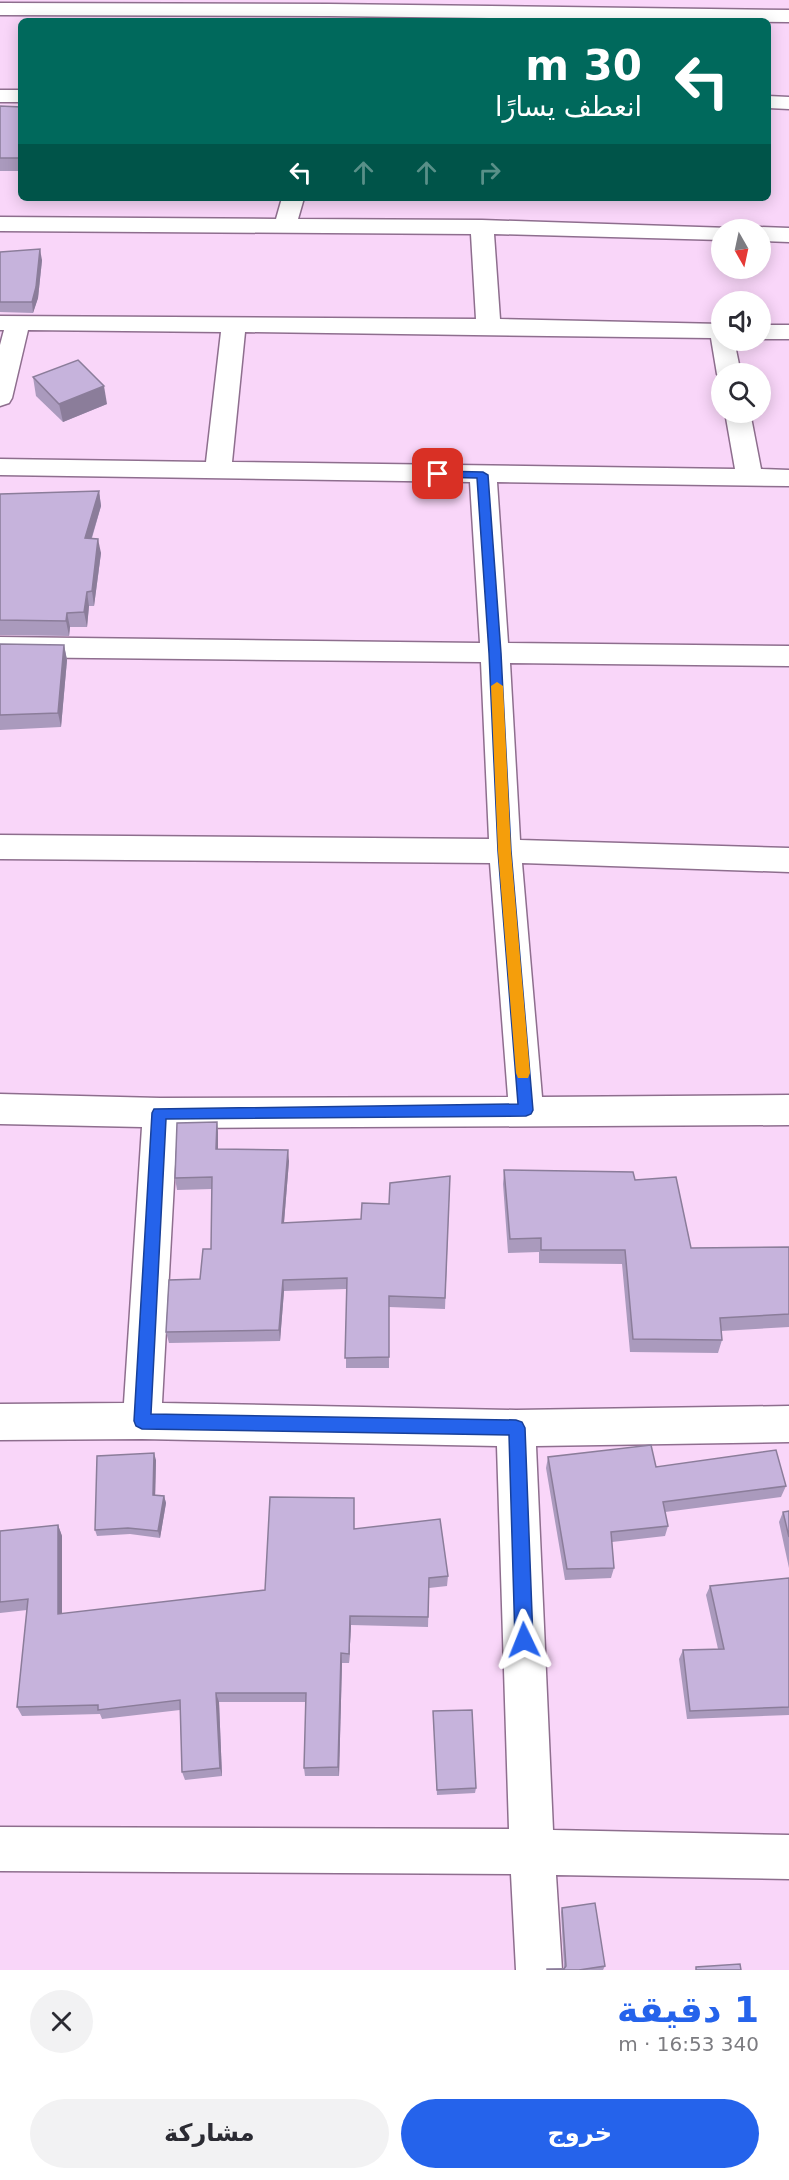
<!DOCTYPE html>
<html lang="ar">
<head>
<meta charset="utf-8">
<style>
  :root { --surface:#fff; --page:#f2f2f3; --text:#2b2b33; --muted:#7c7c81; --accent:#2563eb }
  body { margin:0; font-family:"DejaVu Sans","Noto Sans Arabic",sans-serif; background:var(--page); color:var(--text); direction:rtl; height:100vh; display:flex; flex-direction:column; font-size:22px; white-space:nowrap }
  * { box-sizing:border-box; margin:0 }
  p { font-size:20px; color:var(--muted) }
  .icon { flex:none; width:33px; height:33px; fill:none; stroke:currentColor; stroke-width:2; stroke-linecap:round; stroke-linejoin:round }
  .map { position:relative; height:1970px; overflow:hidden; direction:ltr }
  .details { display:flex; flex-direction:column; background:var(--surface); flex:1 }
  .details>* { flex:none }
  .banner { position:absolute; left:18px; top:18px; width:753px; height:183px; border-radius:9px; box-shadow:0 3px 15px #0003; direction:rtl; background:#00695c; color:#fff; overflow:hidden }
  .needle { width:39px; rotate:171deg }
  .controls { position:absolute; left:711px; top:219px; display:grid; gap:12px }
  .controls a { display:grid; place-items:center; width:60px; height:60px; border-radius:50%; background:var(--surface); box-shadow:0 3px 15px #0003; font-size:30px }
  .pin { position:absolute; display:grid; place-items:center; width:51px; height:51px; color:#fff; margin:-26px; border-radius:12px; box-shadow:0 3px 9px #0006 }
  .me { position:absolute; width:66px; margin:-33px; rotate:358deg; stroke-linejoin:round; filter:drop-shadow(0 0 4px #0008) }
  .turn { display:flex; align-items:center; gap:21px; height:126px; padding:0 30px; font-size:27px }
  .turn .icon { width:78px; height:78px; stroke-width:2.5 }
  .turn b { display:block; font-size:42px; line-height:51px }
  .lanes { display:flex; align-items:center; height:57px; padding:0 30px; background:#0003; justify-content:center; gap:30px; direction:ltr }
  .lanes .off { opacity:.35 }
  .round { display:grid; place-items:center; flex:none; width:63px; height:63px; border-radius:32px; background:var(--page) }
  .summary { display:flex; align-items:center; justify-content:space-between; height:102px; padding:0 30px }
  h1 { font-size:36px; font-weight:600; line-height:45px; color:var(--accent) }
  .cta { display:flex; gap:12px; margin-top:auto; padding:12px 30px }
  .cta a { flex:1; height:69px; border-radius:36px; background:var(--accent); color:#fff; font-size:24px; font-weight:600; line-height:69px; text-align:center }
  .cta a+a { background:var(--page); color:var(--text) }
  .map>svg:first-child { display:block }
</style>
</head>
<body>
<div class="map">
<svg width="789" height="1970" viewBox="0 0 789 1970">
  <rect width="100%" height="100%" fill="#f9d6f9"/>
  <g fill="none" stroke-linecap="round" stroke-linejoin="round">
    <defs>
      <g id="minor">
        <polygon points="0,3 329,4 789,10 789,22 329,16 0,15"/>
        <rect x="0" y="90" width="21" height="12"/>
        <polygon points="768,96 789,97 789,109 768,108"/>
        <polygon points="282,198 304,198 298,219 482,220 730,228 722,230 722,240 494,234 500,319 722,324 722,340 734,340 741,374 722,374 720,379 717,374 711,338 245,332 232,462 735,469 725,412 750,412 761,469 789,470 789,486 497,482 508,643 789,646 789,666 510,663 520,840 789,848 789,872 522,863 542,1097 789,1095 789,1125 177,1128 162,1403 516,1410 789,1406 789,1442 536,1446 553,1830 789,1835 789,1879 556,1875 562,1970 516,1970 511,1874 0,1871 0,1827 509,1829 497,1446 142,1439 0,1440 0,1404 124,1403 142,1127 0,1124 0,1094 160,1098 508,1097 490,863 0,859 0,835 489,839 481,662 0,657 0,637 480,643 470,482 0,475 0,459 206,462 221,332 28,330 12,398 9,403 0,406 0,345 4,330 0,330 0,316 476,319 471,234 0,231 0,217 276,219"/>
        <polygon points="760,227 789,228 789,242 760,241 760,230 752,230"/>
        <rect x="760" y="325" width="29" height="14"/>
      </g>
    </defs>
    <use href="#minor" stroke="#8e6e8e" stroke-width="3"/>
    <use href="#minor" fill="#fff" fill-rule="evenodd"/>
  </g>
  <g fill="#aa9abd">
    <polygon points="0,106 21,107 21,171 0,171"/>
    <polygon points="0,252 42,260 38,298 33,313 0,312"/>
    <polygon points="33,377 107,404 63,422 36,396"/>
    <polygon points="99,491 101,506 92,538 101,553 94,606 89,606 87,627 70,627 69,636 0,635 0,494"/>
    <polygon points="0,644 64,645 67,660 61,727 0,730"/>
    <polygon points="217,1122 218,1133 218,1149 289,1161 284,1223 361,1219 389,1204 450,1176 445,1309 389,1307 389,1368 346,1368 346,1289 284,1291 280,1341 169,1343 166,1332 200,1279 211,1249 212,1189 177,1190 175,1178"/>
    <polygon points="504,1170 635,1180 691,1248 789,1247 789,1327 721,1331 722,1340 718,1353 630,1352 622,1264 539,1263 539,1252 508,1253 503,1184"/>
    <polygon points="548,1457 656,1467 786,1486 781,1497 665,1512 668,1526 665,1536 612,1542 614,1568 611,1578 565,1580 546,1468"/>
    <polygon points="156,1460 155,1495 164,1496 166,1503 160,1538 130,1534 97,1536 95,1530"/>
    <polygon points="354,1498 354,1529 448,1576 447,1586 429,1588 428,1627 351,1625 349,1663 342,1663 339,1776 305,1776 304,1768 306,1702 219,1702 222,1776 185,1780 182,1772 180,1710 102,1719 100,1714 22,1716 17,1707 27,1610 0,1613 0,1531 58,1525 62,1536 62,1614 265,1590"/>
    <polygon points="789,1511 789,1568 779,1522 783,1512"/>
    <polygon points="789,1578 789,1715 687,1719 679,1659 683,1650 718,1649 706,1595 710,1586"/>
    <polygon points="433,1711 476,1788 475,1793 437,1795"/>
    <polygon points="562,1908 605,1966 603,1970 547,1970 547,1969 564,1968 561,1912"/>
  </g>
  <g fill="#8b7d9a">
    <polygon points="40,249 42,260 38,298 33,313 32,302"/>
    <polygon points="104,386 107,404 63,422 59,404"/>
    <polygon points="99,491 101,506 87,553 85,538"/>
    <polygon points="98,539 101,553 94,606 92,591"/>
    <polygon points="87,592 89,606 87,627 84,612"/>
    <polygon points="67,613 70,627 69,636 66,621"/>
    <polygon points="64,645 67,660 61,727 58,713"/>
    <polygon points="217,1122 218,1133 218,1161 216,1149"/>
    <polygon points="288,1150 289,1161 283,1234 282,1223"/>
    <polygon points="283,1280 284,1291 280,1341 279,1330"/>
    <polygon points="154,1453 156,1460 155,1502 153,1495"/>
    <polygon points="164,1496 166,1503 160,1538 158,1531"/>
    <polygon points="58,1525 62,1536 62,1624 58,1614"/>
    <polygon points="350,1616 351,1625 349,1663 349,1654"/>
    <polygon points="341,1653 342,1663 339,1776 338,1767"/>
    <polygon points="216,1693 219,1702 222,1776 220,1768"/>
  </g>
  <g fill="#c6b3dc" stroke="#8b7d9a" stroke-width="1.5">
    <polygon points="0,106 21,107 21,158 0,158"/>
    <polygon points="40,249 36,287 32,302 0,302 0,252"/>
    <polygon points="78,360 104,386 59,404 33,377"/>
    <polygon points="99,491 85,538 98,539 92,591 87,592 84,612 67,613 66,621 0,620 0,494"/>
    <polygon points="0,644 64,645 58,713 0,715"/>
    <polygon points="217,1122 216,1149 288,1150 282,1223 361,1219 362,1203 389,1204 390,1183 450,1176 445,1298 389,1296 389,1357 345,1358 347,1278 283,1280 279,1330 166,1332 169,1280 200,1279 203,1249 211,1249 212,1177 175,1178 177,1123"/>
    <polygon points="504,1170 633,1172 635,1180 676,1177 691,1248 789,1247 789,1314 720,1318 722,1340 633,1339 625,1250 541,1250 541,1238 510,1239"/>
    <polygon points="651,1445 656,1467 776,1450 786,1486 663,1502 668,1526 611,1532 614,1568 567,1569 548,1457"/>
    <polygon points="154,1453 153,1495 164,1496 158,1531 128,1528 95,1530 97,1456"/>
    <polygon points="270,1497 354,1498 354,1529 440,1519 448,1576 429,1578 428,1617 350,1616 349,1654 341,1653 338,1767 304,1768 306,1693 216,1693 220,1768 182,1772 180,1700 98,1710 98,1705 17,1707 28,1599 0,1602 0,1531 58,1525 58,1614 265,1590"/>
    <polygon points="789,1511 789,1537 783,1512"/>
    <polygon points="789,1578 789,1707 690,1711 683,1650 724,1649 710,1586"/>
    <polygon points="472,1710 476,1788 437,1790 433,1711"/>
    <polygon points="595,1903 605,1966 579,1970 547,1970 547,1969 564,1969 566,1966 562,1908"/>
    <polygon points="740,1964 741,1970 696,1970 696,1967"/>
  </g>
  <polygon fill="#2563eb" stroke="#184099" stroke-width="1.5" points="438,471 483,472 488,475 501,653 511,851 533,1110 531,1114 526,1116 166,1119 151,1414 516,1420 522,1422 525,1428 533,1640 530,1646 524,1648 518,1646 515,1640 509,1435 142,1429 136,1426 134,1421 152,1113 154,1109 518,1104 498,851 489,653 477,478 435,477 435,472"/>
  <polygon fill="#f59e0b" points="497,682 503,686 511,851 530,1073 528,1078 518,1078 516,1073 498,851 491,686"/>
</svg>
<div class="controls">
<a><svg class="needle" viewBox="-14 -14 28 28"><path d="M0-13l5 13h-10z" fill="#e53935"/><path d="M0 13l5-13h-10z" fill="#7c7c81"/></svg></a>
<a><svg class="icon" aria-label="sound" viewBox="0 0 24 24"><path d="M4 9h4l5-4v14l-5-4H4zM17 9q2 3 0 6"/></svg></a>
<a><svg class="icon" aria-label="search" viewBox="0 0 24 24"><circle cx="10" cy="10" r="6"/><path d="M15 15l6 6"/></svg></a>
</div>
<div class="pin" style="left:438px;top:474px;background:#d93025"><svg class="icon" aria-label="arrive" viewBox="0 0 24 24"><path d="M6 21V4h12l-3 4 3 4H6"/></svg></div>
<svg class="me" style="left:524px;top:1640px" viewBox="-20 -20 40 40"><path d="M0-17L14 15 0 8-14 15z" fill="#2563eb" stroke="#fff" stroke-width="4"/></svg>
<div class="banner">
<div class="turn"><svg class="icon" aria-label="left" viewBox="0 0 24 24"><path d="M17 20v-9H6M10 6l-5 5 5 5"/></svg><div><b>30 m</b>انعطف يسارًا</div></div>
<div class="lanes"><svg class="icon" aria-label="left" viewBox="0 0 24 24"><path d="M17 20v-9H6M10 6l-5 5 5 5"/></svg><svg class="icon off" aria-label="ahead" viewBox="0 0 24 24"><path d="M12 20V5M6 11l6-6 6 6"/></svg><svg class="icon off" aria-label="ahead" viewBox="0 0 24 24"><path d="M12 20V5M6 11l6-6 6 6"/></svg><svg class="icon off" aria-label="right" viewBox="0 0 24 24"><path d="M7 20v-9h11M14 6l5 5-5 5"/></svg></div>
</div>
</div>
<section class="details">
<div class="summary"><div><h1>1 دقيقة</h1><p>340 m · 16:53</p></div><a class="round"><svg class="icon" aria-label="close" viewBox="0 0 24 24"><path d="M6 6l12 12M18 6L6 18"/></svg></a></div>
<div class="cta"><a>خروج</a><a>مشاركة</a></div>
</section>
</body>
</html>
